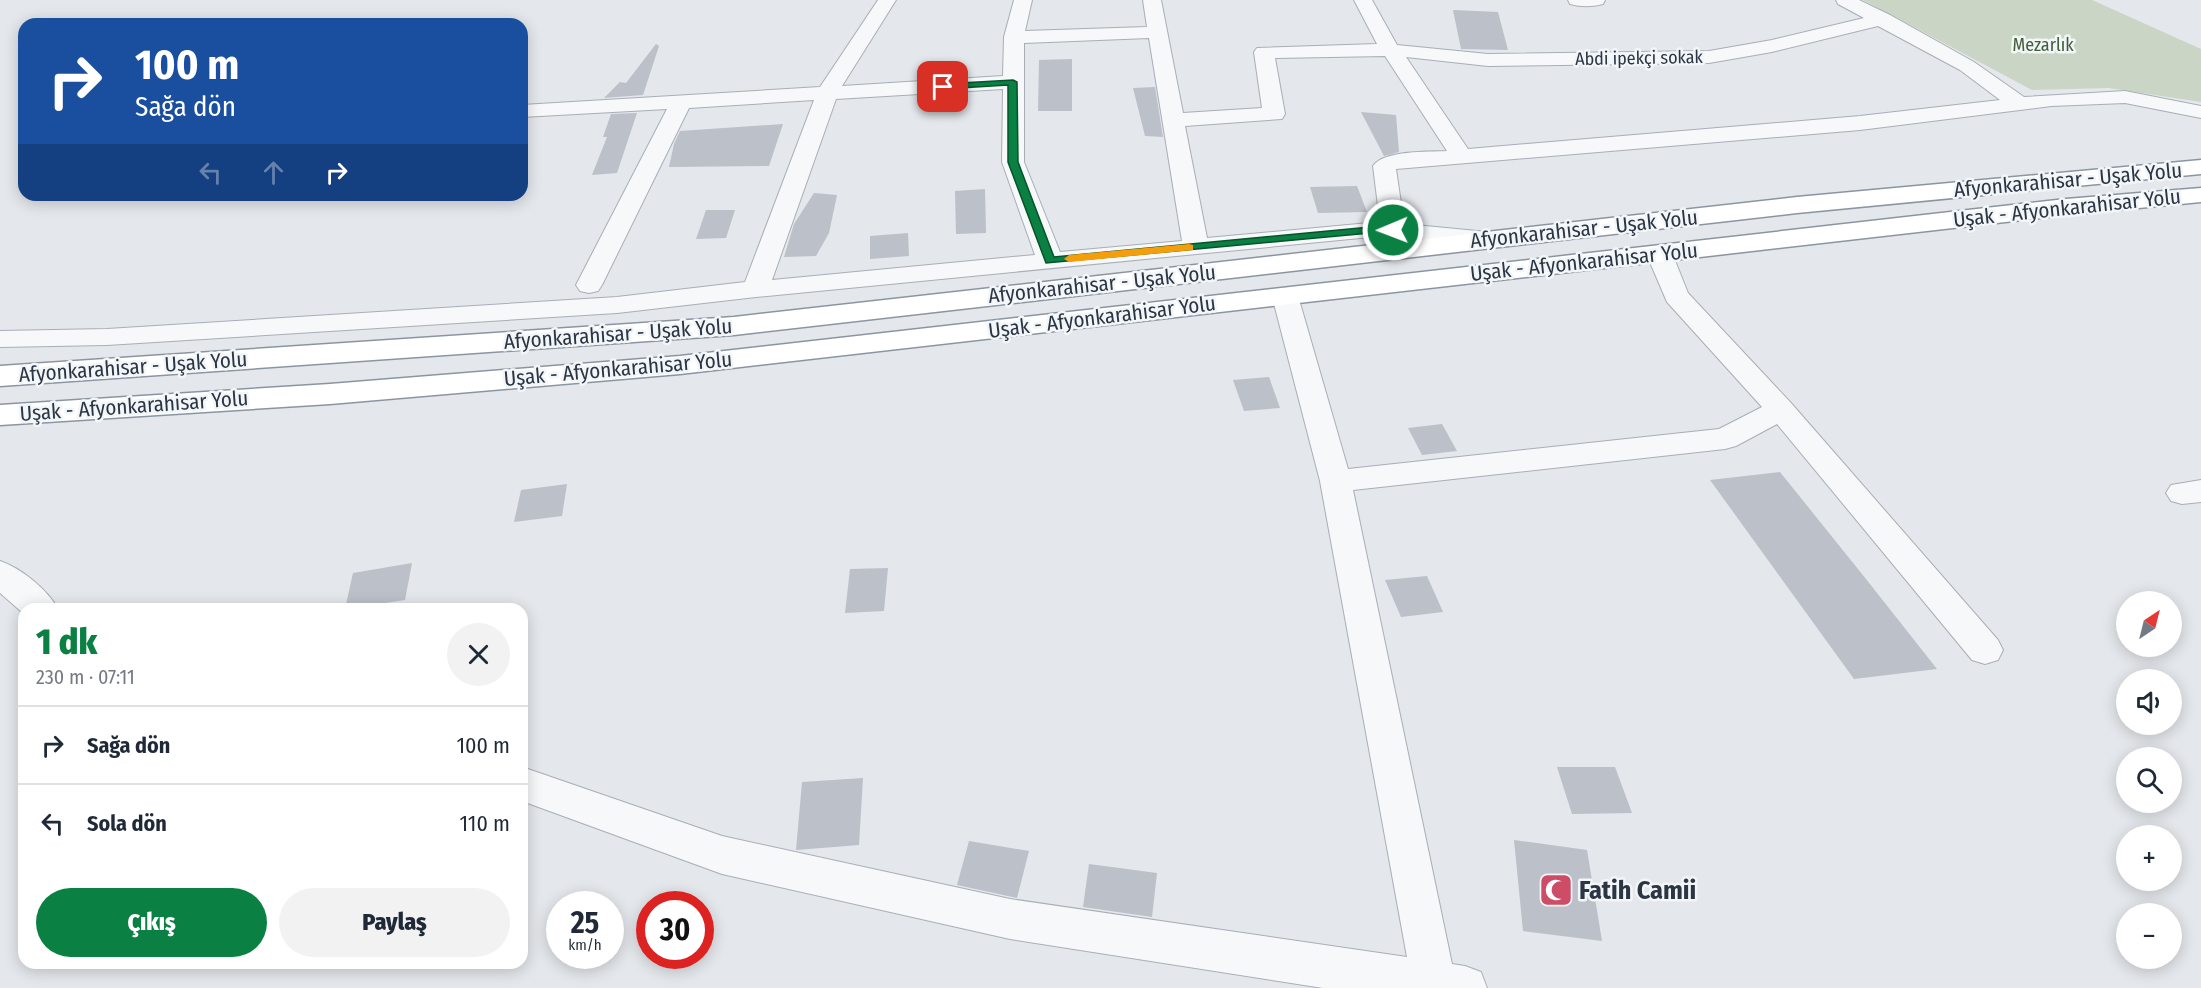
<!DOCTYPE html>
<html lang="tr">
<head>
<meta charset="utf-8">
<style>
  :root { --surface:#fff; --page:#f2f2f3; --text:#1f2937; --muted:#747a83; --line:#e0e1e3; --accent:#0b8043 }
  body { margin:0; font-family:"Fira Sans Condensed",sans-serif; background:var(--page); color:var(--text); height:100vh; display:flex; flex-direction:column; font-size:22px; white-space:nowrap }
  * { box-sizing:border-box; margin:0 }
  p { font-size:20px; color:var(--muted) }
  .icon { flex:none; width:33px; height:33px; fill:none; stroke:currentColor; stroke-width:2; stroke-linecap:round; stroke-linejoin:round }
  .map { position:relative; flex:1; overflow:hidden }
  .drawer { position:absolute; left:18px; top:603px; width:510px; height:366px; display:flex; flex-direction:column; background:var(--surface); border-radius:18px; box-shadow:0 3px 15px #0003 }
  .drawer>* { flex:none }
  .hud { position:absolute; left:18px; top:18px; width:510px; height:183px; border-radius:18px; box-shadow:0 3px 15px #0003; background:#1a4fa0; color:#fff; overflow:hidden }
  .needle { width:39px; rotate:35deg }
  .controls { position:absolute; left:2116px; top:591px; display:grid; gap:12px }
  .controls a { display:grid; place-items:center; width:66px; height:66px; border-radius:50%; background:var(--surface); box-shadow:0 3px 15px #0003; font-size:30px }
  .speed { position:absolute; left:546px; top:891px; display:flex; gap:12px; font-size:30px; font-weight:700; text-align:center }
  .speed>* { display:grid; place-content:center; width:78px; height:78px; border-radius:50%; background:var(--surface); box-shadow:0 3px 15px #0003; line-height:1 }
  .speed small { font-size:15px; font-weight:400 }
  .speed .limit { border:9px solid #d22; background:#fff; color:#111 }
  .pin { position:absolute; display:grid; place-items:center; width:51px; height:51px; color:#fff; margin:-26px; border-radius:12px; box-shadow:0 3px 9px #0006 }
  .me { position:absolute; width:66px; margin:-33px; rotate:269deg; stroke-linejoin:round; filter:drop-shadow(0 0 4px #0008) }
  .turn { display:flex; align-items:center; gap:21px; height:126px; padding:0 18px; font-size:27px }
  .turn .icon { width:78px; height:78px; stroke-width:2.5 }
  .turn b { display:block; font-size:42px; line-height:51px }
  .lanes { display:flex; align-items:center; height:57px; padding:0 18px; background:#0003; justify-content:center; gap:30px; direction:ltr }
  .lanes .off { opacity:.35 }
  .round { display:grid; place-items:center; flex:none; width:63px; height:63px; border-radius:32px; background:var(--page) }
  .headline { display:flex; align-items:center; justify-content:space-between; height:102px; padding:0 18px }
  h1 { font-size:36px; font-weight:800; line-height:45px; color:var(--accent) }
  .button { display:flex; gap:12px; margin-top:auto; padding:12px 18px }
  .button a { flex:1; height:69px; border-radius:36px; background:var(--accent); color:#fff; font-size:24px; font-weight:800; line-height:69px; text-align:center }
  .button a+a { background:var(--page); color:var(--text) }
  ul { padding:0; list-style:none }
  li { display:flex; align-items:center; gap:18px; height:78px; padding:0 18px; border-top:2px solid var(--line) }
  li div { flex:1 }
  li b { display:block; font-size:22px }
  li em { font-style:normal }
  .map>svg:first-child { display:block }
</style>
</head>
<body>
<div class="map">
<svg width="2201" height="988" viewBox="0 0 2201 988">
  <rect width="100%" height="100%" fill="#e4e7eb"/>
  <polygon fill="#cad5c5" points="1863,0 2092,0 2201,49 2201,102 2109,88 2032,90"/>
  <g fill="#bbc0c9">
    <polygon points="1453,10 1498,12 1508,50 1461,49"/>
    <polygon points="656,44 659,46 643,95 604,98 620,82 626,83"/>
    <polygon points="1072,59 1072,111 1038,111 1039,60"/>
    <polygon points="1155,87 1163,137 1145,136 1133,88"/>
    <polygon points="1361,112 1396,115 1399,152 1384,156"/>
    <polygon points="637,113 617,173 592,175 607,137 603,137 611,114"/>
    <polygon points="783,124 769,166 669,167 674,144 680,131"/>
    <polygon points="1357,186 1367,212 1318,213 1310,187"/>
    <polygon points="985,189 986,233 956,234 955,191"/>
    <polygon points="814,193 837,195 829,233 816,256 784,257 794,224"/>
    <polygon points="706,210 735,210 726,238 696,239"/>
    <polygon points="908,233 909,256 870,259 870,236"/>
    <polygon points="1269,377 1280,408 1244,411 1233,380"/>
    <polygon points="1442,424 1457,451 1422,455 1408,428"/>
    <polygon points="1780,472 1866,579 1937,669 1854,679 1710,480"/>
    <polygon points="567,484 562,516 514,522 521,490"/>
    <polygon points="412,563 405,600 345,609 353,573"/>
    <polygon points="888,568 884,611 845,613 850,569"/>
    <polygon points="1427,576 1443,612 1401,617 1385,580"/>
    <polygon points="1557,767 1615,767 1632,813 1572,814"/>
    <polygon points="863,778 859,845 796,850 802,782"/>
    <polygon points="1514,840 1587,850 1602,941 1523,931"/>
    <polygon points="969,841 1029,851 1017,898 957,885"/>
    <polygon points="1089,864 1157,873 1152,917 1083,907"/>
  </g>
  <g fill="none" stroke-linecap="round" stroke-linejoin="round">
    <defs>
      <g id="street">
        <path d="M878 0H896L842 86 1003 76 1004 37 1014 0H1032L1025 31 1147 27 1143 0H1161L1183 113 1262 108 1254 52 1257 48 1377 44 1354 0H1372L1397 45 1488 54 1709 51 1772 40 1864 18 1838 4 1836 0H1859L1890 15 1974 62 2024 97 2125 91 2201 106V118L2125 103 2051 106 1860 130 1396 169 1404 224 1509 234 1512 239 1509 244 1500 246 1381 236 756 297 617 313 107 345 0 347V331L107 329 617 297 745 282 814 100 689 108 602 285 598 291 589 293 580 291 576 285 667 109 522 117V105L820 87ZM1878 26 1960 70 2000 100 1860 116 1468 149 1406 57 1488 66 1709 63 1772 52ZM1149 38 1182 241 1060 252 1024 162V43ZM1385 56 1447 151C1428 152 1384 150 1373 166L1380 222 1207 238 1185 126 1282 119 1285 114 1275 58ZM1003 89 1002 162 1035 255 772 280 836 99Z"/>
        <path d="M1568 0H1605L1603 4C1592 7 1581 7 1570 4Z"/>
        <polygon points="1659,245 1668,248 1672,253 1688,293 1791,403 1998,640 2003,650 1998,660 1985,664 1972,660 1777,424 1736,446 1725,449 1353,490 1452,964 1465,966 1481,972 1487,988 1323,988 1010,939 722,874 522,801 522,767 722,836 1010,899 1407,957 1320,481 1272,296 1276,290 1285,288 1294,290 1298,296 1348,469 1719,429 1762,407 1667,302 1646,253 1650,248"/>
        <polygon points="2201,480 2201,502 2182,504 2171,501 2166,493 2171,485"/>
        <path d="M0 561C21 568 48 590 58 609H24V614L0 593Z"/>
      </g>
      <g id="highway">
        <polygon points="2201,160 2201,174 1797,213 734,335 0,386 0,366 734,317 1797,197"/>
        <polygon points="2201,188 2201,202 2066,215 680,374 330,404 0,425 0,405 330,384 680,356 2066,199"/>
      </g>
    </defs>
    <use href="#street" stroke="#a9aeb6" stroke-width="2"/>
    <use href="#highway" stroke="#8b95a2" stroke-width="3"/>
    <use href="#street" fill="#f6f8f9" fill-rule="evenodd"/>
    <use href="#highway" fill="#fff" fill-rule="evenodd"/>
  </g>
  <polygon fill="#0b8043" stroke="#07532c" stroke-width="1.5" points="1013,80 1017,82 1018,162 1054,257 1381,226 1393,227 1399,230 1393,233 1381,232 1046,263 1008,162 1008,85 943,89 938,87 943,84"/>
  <polygon fill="#f59e0b" points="1189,244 1193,245 1193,250 1069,262 1064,259 1069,255"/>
  <defs>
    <symbol id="mosque-square" viewBox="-11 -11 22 22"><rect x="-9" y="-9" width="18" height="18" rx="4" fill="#cd4c66" stroke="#f3f6f8"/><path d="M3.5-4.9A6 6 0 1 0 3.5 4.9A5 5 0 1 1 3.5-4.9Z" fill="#fff"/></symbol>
  </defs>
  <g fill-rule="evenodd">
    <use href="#mosque-square" x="1537" y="871" width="38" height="38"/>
  </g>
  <g text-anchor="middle" stroke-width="5" stroke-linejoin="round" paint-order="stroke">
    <g font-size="18" fill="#425f39" stroke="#f3f6f8">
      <text x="2043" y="51">Mezarlık</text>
    </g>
    <g font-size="18" fill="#2b3544" stroke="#f3f6f8">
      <text transform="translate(1639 58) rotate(-1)" y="6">Abdi ipekçi sokak</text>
    </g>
    <g font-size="21" fill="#2b3544" stroke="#f3f6f8">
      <text transform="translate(2068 180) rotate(-5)" y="7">Afyonkarahisar - Uşak Yolu</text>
      <text transform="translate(2067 208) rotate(-6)" y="7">Uşak - Afyonkarahisar Yolu</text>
      <text transform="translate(1584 229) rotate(-6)" y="7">Afyonkarahisar - Uşak Yolu</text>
      <text transform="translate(1584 262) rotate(-6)" y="7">Uşak - Afyonkarahisar Yolu</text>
      <text transform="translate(1102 284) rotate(-6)" y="7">Afyonkarahisar - Uşak Yolu</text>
      <text transform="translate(1102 317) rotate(-7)" y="7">Uşak - Afyonkarahisar Yolu</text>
      <text transform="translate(618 334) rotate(-4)" y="7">Afyonkarahisar - Uşak Yolu</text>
      <text transform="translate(133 367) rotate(-4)" y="7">Afyonkarahisar - Uşak Yolu</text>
      <text transform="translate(618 369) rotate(-5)" y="7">Uşak - Afyonkarahisar Yolu</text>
      <text transform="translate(134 406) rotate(-4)" y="7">Uşak - Afyonkarahisar Yolu</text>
    </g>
    <g font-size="26" font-weight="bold" fill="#2b3544" stroke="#f3f6f8" text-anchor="start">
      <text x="1579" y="899">Fatih Camii</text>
    </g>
  </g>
</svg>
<div class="controls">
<a><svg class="needle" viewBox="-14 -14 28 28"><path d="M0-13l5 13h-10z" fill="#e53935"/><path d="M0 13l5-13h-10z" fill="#747a83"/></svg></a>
<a><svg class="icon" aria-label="sound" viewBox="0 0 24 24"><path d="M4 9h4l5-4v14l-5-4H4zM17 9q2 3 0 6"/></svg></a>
<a><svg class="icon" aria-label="search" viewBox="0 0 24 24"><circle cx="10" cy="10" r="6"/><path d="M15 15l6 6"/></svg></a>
<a>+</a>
<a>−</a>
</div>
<div class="speed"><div>25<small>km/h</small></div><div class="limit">30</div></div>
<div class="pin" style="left:943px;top:87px;background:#d93025"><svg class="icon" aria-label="arrive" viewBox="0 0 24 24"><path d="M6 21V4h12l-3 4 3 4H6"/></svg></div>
<svg class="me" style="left:1393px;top:230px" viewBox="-20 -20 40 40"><circle r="17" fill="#0b8043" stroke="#fff" stroke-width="3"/><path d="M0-11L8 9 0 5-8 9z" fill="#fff"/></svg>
<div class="hud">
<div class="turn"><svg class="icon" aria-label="right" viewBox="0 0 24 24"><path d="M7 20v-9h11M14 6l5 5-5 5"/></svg><div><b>100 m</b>Sağa dön</div></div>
<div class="lanes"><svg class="icon off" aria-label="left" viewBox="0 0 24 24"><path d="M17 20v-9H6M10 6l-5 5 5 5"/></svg><svg class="icon off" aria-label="ahead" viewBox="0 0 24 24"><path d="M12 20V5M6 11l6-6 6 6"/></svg><svg class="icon" aria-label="right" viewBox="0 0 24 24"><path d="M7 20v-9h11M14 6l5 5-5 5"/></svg></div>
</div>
<section class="drawer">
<div class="headline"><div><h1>1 dk</h1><p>230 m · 07:11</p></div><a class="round"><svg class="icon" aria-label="close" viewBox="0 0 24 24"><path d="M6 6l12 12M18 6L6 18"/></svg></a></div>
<ul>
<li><svg class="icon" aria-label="right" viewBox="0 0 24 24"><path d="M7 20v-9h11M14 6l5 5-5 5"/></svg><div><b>Sağa dön</b></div><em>100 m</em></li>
<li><svg class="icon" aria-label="left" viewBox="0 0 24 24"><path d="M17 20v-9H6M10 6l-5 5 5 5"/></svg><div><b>Sola dön</b></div><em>110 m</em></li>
</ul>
<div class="button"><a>Çıkış</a><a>Paylaş</a></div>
</section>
</div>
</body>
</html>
